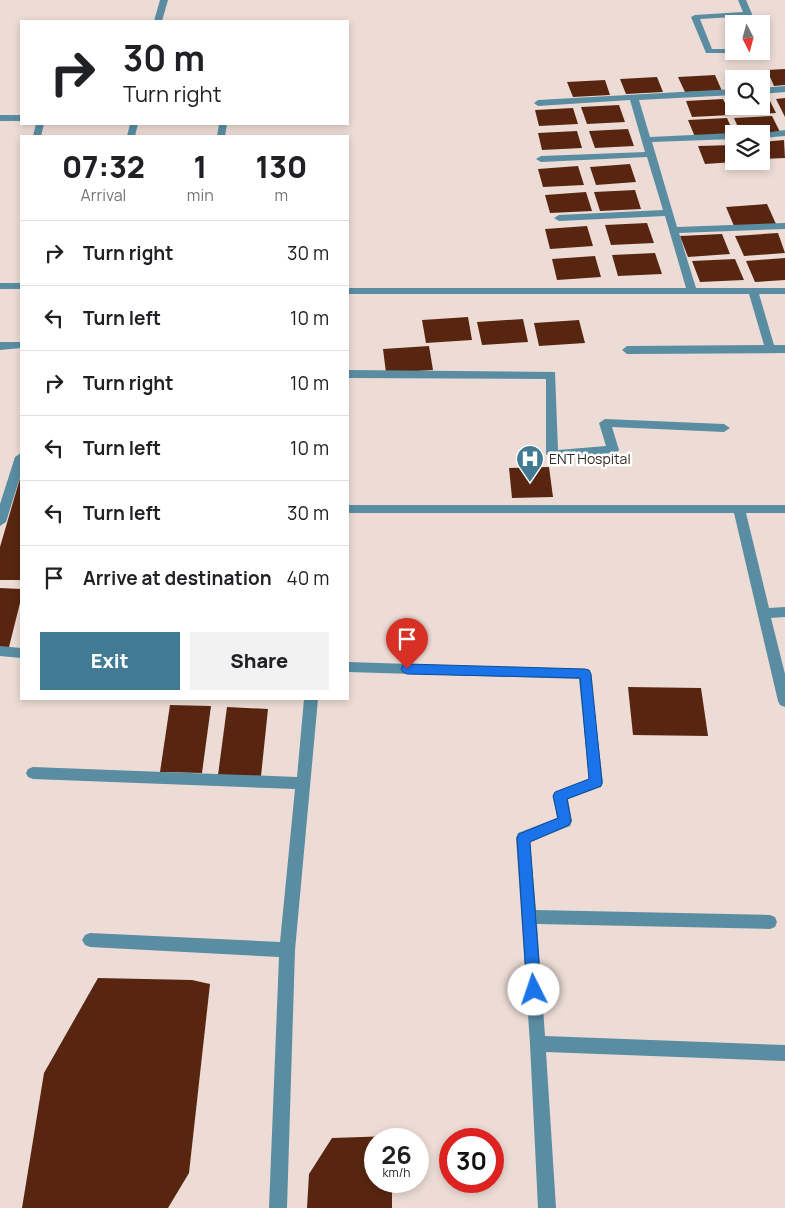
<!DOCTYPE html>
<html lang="en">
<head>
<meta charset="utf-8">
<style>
  :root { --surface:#fff; --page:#f2f2f2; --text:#202124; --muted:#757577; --line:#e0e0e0; --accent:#407b93 }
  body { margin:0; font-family:Manrope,sans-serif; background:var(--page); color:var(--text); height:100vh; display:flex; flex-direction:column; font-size:19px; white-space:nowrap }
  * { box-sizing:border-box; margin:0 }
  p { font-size:16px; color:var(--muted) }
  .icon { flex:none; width:28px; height:28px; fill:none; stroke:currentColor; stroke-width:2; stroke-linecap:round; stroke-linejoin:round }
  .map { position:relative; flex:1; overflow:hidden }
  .panel { position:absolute; left:20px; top:135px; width:329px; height:565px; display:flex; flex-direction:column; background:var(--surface); border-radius:0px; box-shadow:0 2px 8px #0003 }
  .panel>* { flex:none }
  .hud { position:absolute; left:20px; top:20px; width:329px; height:105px; border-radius:0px; box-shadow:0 2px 8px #0003; background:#fff; color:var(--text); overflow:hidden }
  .needle { width:32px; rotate:174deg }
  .tools { position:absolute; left:725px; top:15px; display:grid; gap:10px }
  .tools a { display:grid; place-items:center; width:45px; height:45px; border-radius:0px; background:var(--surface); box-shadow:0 2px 8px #0003; font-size:25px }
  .speed { position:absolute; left:364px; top:1128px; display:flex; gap:10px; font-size:25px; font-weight:700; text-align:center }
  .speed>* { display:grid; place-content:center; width:65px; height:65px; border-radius:50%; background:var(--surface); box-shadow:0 2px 8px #0003; line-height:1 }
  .speed small { font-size:12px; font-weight:400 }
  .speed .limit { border:8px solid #d22; background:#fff; color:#111 }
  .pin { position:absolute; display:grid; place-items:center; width:42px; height:42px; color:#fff; margin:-51px -21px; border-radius:50% 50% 50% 0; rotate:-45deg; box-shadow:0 0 5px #0007 }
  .pin .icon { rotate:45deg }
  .me { position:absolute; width:55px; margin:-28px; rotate:356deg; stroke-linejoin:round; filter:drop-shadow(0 0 4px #0008) }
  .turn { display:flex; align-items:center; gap:18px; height:105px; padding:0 20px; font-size:22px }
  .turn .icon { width:65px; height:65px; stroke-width:2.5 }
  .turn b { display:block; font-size:35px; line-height:42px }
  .eta { display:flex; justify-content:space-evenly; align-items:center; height:85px; text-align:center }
  .eta b { font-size:30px; font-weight:800; line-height:35px }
  .button { display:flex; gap:10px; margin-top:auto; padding:10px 20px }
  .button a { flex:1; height:58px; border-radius:0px; background:var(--accent); color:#fff; font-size:20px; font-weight:800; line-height:58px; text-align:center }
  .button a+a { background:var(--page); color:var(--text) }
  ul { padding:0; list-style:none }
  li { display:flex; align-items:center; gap:15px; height:65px; padding:0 20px; border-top:1px solid var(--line) }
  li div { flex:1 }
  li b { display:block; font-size:19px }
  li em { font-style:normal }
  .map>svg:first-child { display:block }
</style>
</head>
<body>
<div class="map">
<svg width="785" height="1208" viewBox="0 0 785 1208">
  <rect width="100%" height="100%" fill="#eddcd5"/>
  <g fill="#582610">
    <polygon points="785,69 785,85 774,86 767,70"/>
    <polygon points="761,72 769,87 761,87 761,79 734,79 734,89 731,89 725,74"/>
    <polygon points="715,75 722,91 685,92 678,77"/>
    <polygon points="657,77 663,92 626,94 620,79"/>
    <polygon points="605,80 610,95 573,97 567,82"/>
    <polygon points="768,97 776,113 738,115 734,106 761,106 761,98"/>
    <polygon points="785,98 785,117 776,99"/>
    <polygon points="723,99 731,115 692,117 686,101"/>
    <polygon points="619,105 625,122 587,124 581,107"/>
    <polygon points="573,108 578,124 539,126 535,110"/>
    <polygon points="772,116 780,132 741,134 734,118"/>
    <polygon points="727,118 734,134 695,137 688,120"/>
    <polygon points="628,129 634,146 595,148 589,131"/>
    <polygon points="577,131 582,148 542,150 538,133"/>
    <polygon points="784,140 785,158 761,159 761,142"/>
    <polygon points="734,145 734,162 705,164 698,146"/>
    <polygon points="630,164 636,182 596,185 590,167"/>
    <polygon points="578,166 584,185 543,187 538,169"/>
    <polygon points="635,190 641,209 600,211 594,192"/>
    <polygon points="586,192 592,211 550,213 545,195"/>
    <polygon points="767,204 776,224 734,226 726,207"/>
    <polygon points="647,223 654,243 611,245 605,225"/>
    <polygon points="587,226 593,246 550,249 545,229"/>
    <polygon points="778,233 785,253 744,256 735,236"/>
    <polygon points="722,234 730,254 688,257 680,236"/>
    <polygon points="655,253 662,274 618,276 612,255"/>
    <polygon points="595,256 601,277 557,280 552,259"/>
    <polygon points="785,258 785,280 755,282 746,261"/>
    <polygon points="735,259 744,280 700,282 692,261"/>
    <polygon points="468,317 472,340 426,343 422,320"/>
    <polygon points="523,319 528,342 482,345 477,322"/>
    <polygon points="579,320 585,343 539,346 534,323"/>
    <polygon points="429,346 433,370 386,373 383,349"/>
    <polygon points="549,467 553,497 512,498 509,468"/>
    <polygon points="21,475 21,580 0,580 0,547"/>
    <polygon points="0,588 21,589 21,599 9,647 0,647"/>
    <polygon points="628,687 701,688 708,736 633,735"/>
    <polygon points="170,705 211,706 202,773 160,772"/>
    <polygon points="227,707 268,709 261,776 218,775"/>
    <polygon points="98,978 192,980 210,984 189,1173 168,1208 22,1208 44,1073"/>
    <polygon points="391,1136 391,1139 375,1139 375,1181 392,1181 392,1208 307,1208 309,1174 332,1138"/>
  </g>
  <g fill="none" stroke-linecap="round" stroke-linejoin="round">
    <g fill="#5a8da2" fill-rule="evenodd">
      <polygon points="160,0 168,0 162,21 154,21"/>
      <polygon points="738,0 746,0 752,14 751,16 700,19 712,49 734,49 734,51 738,51 734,53 706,53 691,17 695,15 743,12"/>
      <polygon points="785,86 785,92 761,94 761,88"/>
      <polygon points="734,89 734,95 639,100 650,137 734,133 736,134 734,134 734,139 652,142 677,227 785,223 785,229 679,233 696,288 785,288 785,294 759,294 774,345 785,345 785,353 627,354 622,350 627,346 764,345 749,294 348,294 349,288 686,288 665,216 559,221 554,218 559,215 663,210 647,157 541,162 536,159 541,156 645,152 630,100 538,106 534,103 538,100"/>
      <rect x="0" y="115" width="21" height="6"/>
      <polygon points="36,124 44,124 41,136 33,136"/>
      <polygon points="130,124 138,124 135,136 127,136"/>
      <polygon points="219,124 227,124 225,136 217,136"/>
      <polygon points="785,130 785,136 761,138 761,134 757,134"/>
      <rect x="0" y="283" width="21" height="6"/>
      <polygon points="0,342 21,342 21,348 0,350"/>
      <polygon points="348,370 555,372 558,450 606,446 599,423 605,419 724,424 730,428 724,432 612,427 619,450 617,453 552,458 546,454 546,379 348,378"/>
      <polygon points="21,453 21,474 6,522 0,526 0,504 15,457"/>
      <polygon points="348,505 785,505 785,513 746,513 769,608 785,607 785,617 771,618 785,674 785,707 780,705 778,701 734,513 348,513"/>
      <polygon points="0,646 21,648 21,658 0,656"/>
      <polygon points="348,662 590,670 603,783 601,787 568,799 572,821 570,826 530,842 536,910 770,915 775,917 777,922 775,927 770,929 537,924 545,1036 785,1045 785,1061 546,1052 556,1208 538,1208 530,1044 516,838 518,833 557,818 553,796 555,792 589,779 579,679 348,672"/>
      <polygon points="304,699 318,699 295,950 287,1208 269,1208 279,957 90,947 85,945 82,940 85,935 90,933 280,942 295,789 33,779 28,777 26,773 28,769 33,767 297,777"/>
    </g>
  </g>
  <polygon fill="#1a73e8" stroke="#114b97" points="407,664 585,669 589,670 591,674 602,782 601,786 567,799 571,821 569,825 530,842 541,990 539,994 534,996 529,994 527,990 517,838 519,834 558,818 553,796 555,792 589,779 580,678 407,674 403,672 401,669 403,665"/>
  <defs>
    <symbol id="hospital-pin" viewBox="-11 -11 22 30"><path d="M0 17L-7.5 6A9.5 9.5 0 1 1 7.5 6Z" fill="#407b93" stroke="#fff"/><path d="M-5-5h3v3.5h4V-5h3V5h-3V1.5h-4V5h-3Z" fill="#fff"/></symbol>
  </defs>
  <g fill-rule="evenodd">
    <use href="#hospital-pin" x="514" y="443" width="32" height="43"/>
  </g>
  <g text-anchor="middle" stroke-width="5" stroke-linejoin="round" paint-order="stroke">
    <g font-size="14" fill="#312b28" stroke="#fff" text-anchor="start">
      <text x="549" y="464">ENT Hospital</text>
    </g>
  </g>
</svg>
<div class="tools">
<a><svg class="needle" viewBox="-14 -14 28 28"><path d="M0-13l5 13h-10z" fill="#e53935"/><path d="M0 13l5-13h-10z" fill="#757577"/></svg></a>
<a><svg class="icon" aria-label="search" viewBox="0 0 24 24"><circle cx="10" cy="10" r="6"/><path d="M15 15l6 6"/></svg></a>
<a><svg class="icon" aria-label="layers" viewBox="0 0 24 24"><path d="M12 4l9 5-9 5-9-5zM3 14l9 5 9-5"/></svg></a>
</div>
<div class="speed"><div>26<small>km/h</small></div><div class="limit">30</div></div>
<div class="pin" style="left:407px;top:669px;background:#d93025"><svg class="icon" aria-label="arrive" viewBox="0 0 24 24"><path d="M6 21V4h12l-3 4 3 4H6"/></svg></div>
<svg class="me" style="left:534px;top:990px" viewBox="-20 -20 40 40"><circle r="19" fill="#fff"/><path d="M0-13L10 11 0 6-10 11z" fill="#1a73e8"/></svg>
<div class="hud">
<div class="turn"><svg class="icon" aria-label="right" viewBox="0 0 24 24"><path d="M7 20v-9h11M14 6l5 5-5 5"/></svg><div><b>30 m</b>Turn right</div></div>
</div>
<section class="panel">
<div class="eta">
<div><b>07:32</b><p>Arrival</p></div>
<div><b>1</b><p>min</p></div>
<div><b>130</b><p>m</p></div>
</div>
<ul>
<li><svg class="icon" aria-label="right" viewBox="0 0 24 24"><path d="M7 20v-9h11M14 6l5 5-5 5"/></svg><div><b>Turn right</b></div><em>30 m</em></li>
<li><svg class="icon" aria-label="left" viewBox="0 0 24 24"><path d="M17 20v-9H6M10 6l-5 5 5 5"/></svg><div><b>Turn left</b></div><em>10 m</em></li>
<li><svg class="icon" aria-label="right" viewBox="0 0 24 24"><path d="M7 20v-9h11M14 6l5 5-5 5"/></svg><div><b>Turn right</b></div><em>10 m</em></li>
<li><svg class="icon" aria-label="left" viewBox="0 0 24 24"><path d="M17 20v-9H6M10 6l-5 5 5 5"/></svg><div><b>Turn left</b></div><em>10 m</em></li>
<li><svg class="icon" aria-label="left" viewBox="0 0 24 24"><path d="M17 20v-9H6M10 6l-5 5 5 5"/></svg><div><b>Turn left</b></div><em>30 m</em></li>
<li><svg class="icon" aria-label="arrive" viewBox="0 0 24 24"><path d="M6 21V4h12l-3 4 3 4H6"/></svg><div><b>Arrive at destination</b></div><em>40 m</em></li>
</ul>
<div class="button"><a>Exit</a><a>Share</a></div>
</section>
</div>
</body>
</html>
